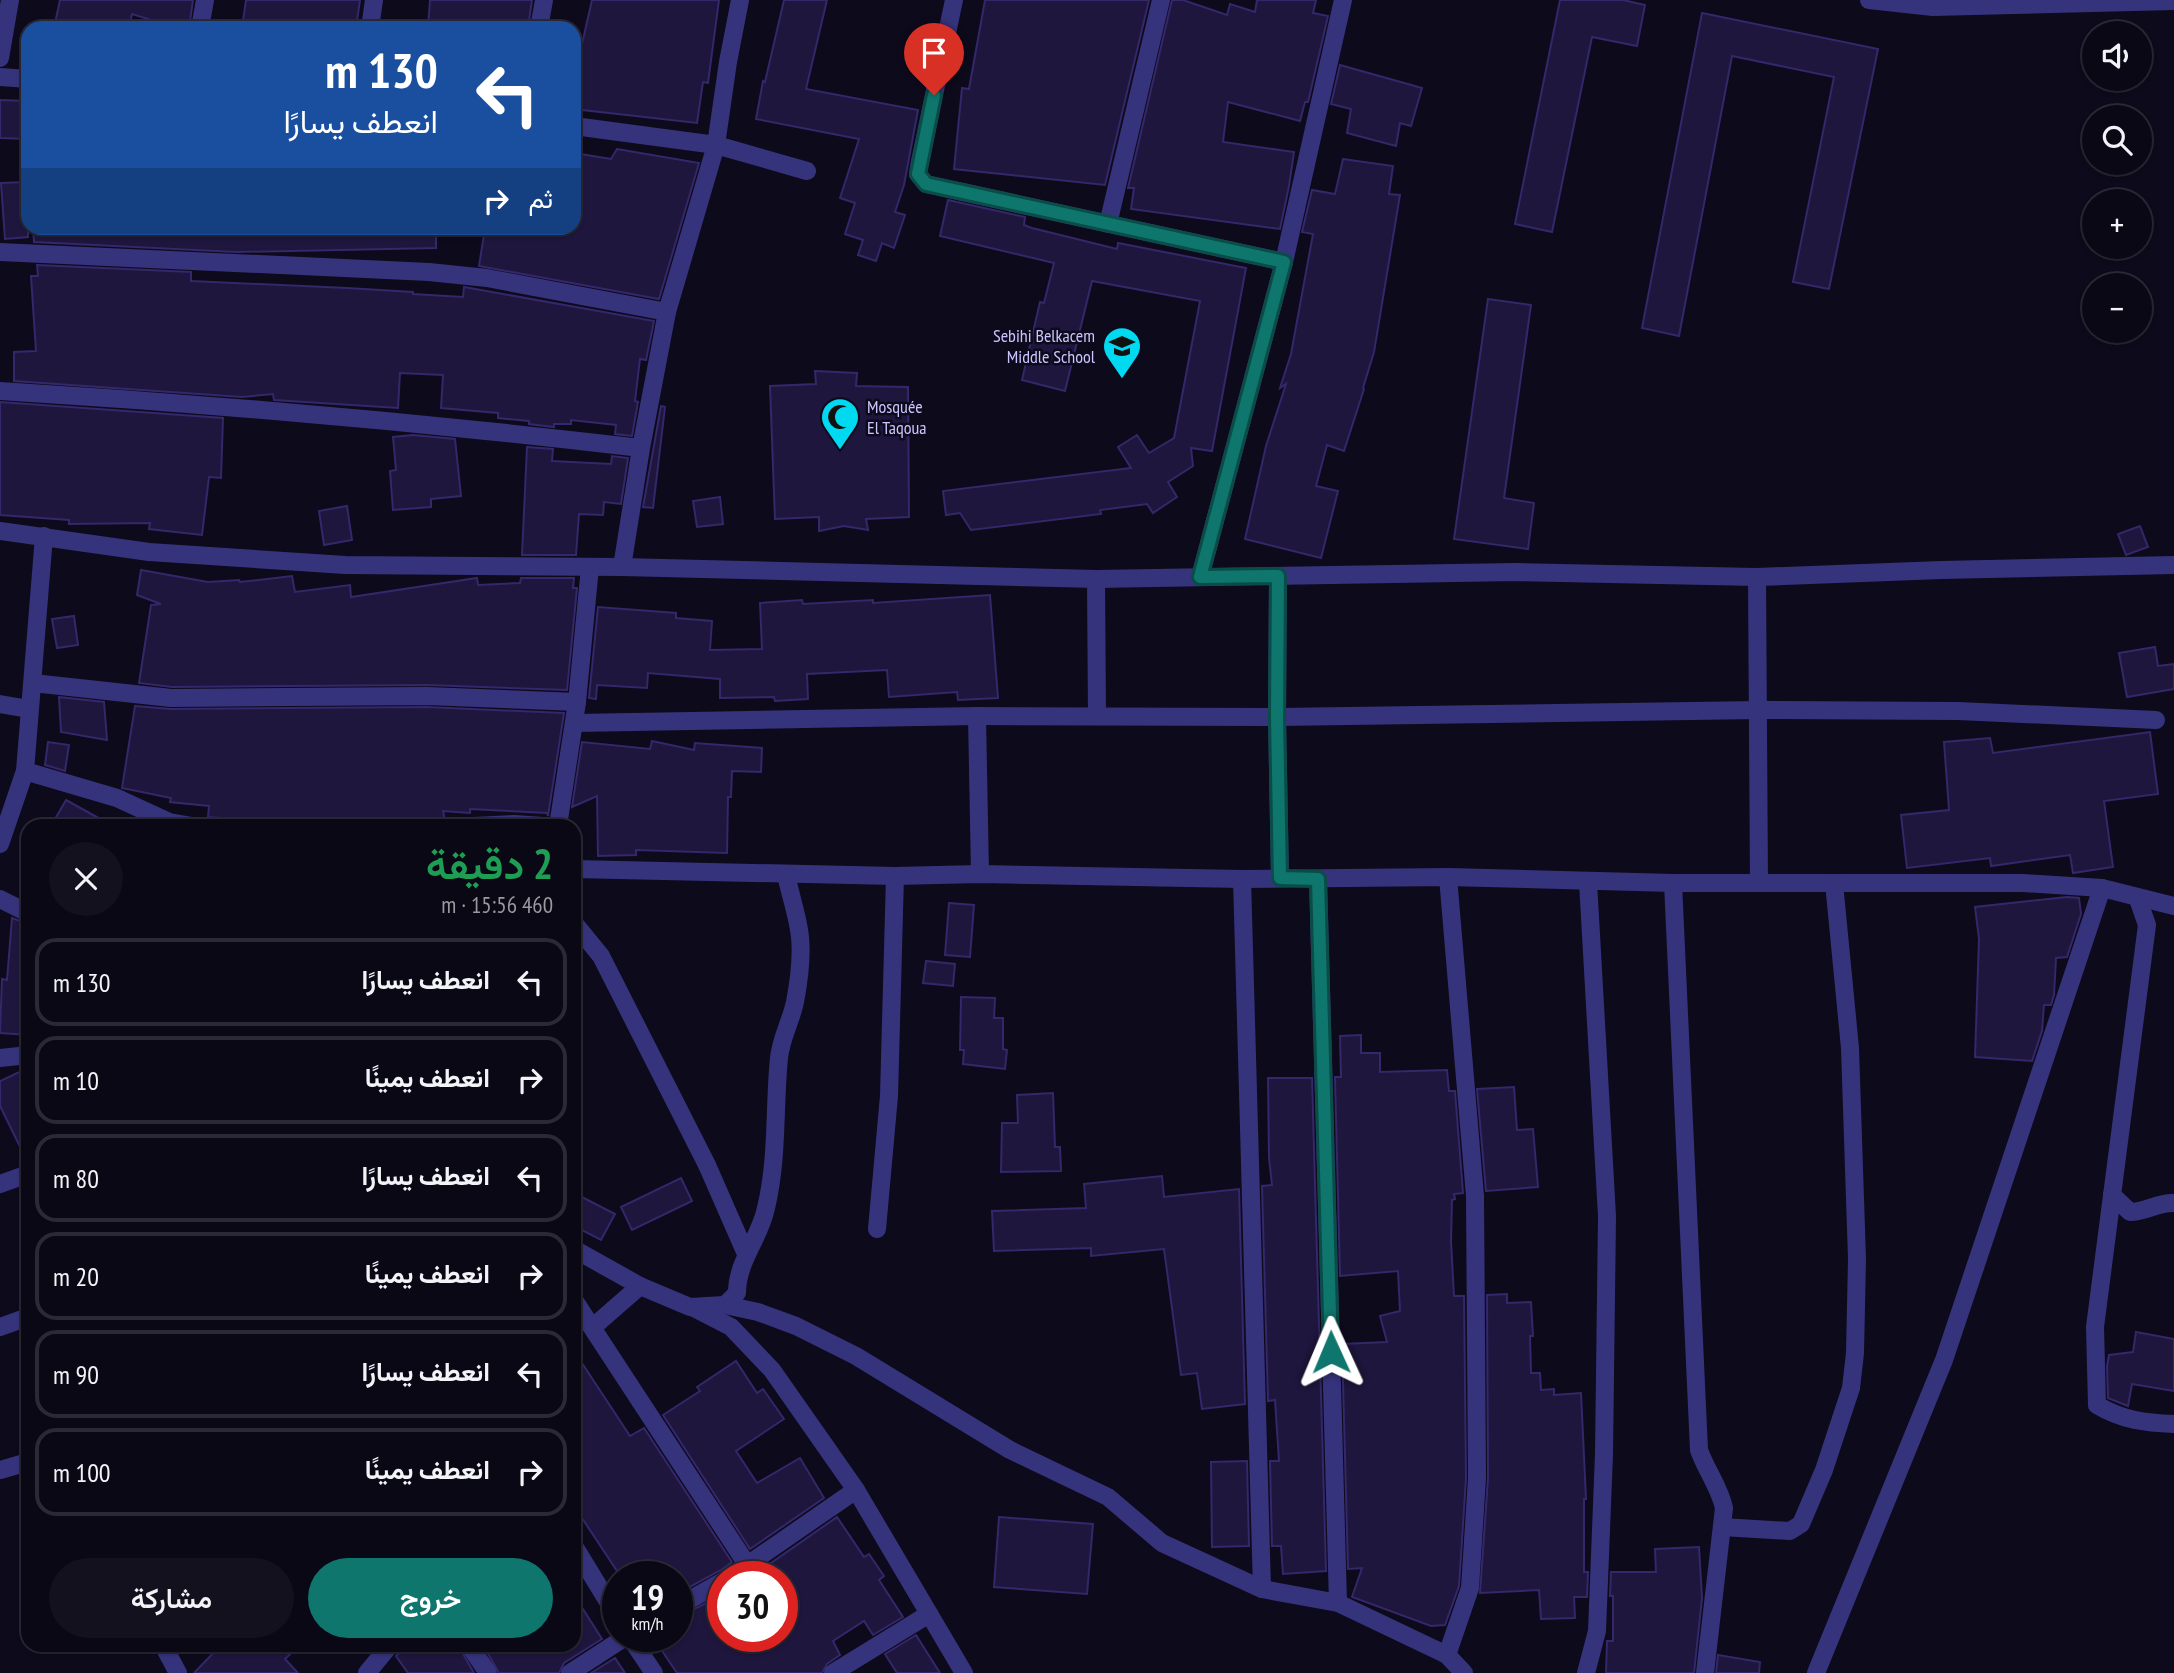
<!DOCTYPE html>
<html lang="ar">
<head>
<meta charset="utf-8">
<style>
  :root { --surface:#0a0815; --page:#13111e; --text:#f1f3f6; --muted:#999aa0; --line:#2a2934; --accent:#0f766e }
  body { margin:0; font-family:"PT Sans Narrow",Vazirmatn,sans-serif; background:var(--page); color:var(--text); direction:rtl; height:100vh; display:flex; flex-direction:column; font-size:26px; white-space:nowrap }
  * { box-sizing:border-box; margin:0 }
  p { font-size:23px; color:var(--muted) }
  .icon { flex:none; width:38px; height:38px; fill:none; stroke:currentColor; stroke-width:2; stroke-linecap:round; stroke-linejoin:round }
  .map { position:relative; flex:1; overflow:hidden; direction:ltr }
  .sheet { position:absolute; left:21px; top:819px; width:560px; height:833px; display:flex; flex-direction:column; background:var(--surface); border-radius:21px; box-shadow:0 2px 5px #0004,0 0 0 2px var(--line); direction:rtl }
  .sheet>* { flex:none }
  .hud { position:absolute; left:21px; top:21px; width:560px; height:214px; border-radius:21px; box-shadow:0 2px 5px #0004,0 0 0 2px var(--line); direction:rtl; background:#1a4fa0; color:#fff; overflow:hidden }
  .fabs { position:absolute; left:2082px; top:21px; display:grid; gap:14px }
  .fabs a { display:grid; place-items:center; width:70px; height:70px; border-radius:50%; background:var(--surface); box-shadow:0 2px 5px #0004,0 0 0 2px var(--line); font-size:35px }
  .speed { position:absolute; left:602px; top:1561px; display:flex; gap:14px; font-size:35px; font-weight:700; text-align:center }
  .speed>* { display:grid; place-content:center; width:91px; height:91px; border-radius:50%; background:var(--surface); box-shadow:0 2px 5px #0004,0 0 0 2px var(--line); line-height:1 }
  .speed small { font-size:18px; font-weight:400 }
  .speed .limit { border:10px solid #d22; background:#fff; color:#111 }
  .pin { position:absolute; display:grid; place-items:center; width:60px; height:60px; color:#fff; margin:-72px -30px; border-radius:50% 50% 50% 0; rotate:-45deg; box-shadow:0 0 7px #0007 }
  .pin .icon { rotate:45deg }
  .me { position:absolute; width:77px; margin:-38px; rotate:359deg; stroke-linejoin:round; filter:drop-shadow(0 0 5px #0008) }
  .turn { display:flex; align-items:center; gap:24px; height:147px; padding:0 28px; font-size:32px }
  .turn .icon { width:91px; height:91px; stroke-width:2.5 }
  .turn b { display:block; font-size:49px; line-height:60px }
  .then { display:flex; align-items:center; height:66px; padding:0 28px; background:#0003; gap:14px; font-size:26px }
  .round { display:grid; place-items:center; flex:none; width:74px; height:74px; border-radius:37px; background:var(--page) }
  .headline { display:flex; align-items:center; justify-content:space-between; height:119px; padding:0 28px }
  h1 { font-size:42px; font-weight:600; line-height:52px; color:#1e9e55 }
  .cta { display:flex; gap:14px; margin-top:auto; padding:14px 28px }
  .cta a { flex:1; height:80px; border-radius:42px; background:var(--accent); color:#fff; font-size:28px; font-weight:600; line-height:80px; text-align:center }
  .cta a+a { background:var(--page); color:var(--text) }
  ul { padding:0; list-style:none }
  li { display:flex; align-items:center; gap:21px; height:88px; margin:0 14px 10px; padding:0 14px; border:4px solid var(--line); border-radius:21px }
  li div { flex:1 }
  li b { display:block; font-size:26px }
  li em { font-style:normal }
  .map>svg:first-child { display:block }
</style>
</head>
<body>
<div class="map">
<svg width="2174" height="1673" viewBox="0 0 2174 1673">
  <rect width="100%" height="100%" fill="#0d0a1c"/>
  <g fill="#1e163d" stroke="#34276a" stroke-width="2">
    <polygon points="60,0 193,0 189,28 177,28 132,14 129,28 54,28"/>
    <polygon points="246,0 360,0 356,28 242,28"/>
    <polygon points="430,0 532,0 528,28 428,28"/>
    <polygon points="592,0 719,0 708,83 703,82 697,123 574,109 574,66 577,66"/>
    <polygon points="784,0 827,0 806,89 918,110 904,185 895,212 905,215 894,248 882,243 876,261 858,255 863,240 845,234 855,203 840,198 859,139 756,119 763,81 765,82"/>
    <polygon points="985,0 1149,0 1105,185 954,169 962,88 969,89"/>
    <polygon points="1172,0 1183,0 1227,15 1230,4 1255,12 1257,0 1316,0 1313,13 1328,16 1309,98 1308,102 1305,102 1300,121 1228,102 1223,142 1294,152 1289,186 1280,229 1131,209 1134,188 1128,188"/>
    <polygon points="1560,0 1623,0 1645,5 1637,46 1592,37 1552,232 1515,224"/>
    <polygon points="1702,13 1878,49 1829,289 1793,282 1834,77 1732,56 1679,336 1642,328"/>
    <polygon points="1340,65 1422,88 1411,126 1400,123 1396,146 1347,133 1351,109 1331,104"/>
    <polygon points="0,100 28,101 28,139 0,138"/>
    <polygon points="617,149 699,163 659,299 479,266 485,228 574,228 574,153 611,159"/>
    <polygon points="1343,159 1393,166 1389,194 1400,195 1374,352 1363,388 1364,389 1344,451 1327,445 1316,486 1338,491 1321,558 1245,539 1266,446 1286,384 1280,388 1291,354 1313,234 1302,232 1312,190 1335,194"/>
    <polygon points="28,182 28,237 5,239 1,183"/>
    <polygon points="948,200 1025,217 1024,225 1032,228 1117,249 1118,243 1246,268 1212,451 1191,448 1193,466 1168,482 1177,497 1153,513 1147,504 1100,510 1101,514 971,530 960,513 946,515 943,491 1131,468 1118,447 1137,435 1149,453 1174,438 1200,301 1092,281 1065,391 1022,380 1040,302 1044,303 1054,263 940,236"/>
    <polygon points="33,228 436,228 436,248 236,252 34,242"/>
    <polygon points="37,265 191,272 191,281 347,288 413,292 413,294 463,297 464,287 654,321 646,360 640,359 635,401 638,402 632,436 615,434 616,425 571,420 571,424 554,424 554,427 529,424 529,421 498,418 498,413 441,408 443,375 400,373 398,408 274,400 273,394 242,397 14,381 14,352 36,351 31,276 38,276"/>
    <polygon points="1488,299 1531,305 1504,498 1534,503 1528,549 1454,539"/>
    <polygon points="815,371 857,373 856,386 908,387 909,517 866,519 868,530 844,526 819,531 819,517 775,519 770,386 816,384"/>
    <polygon points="0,402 223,418 221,478 209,477 202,535 149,529 150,523 69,524 69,520 0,515"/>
    <polygon points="661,406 665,407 653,508 643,507"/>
    <polygon points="413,435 455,439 461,496 431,499 431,507 393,510 390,471 396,470 393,437"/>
    <polygon points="527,447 553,449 552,461 611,464 612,456 628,458 621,504 604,502 603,515 579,514 576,555 522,555"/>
    <polygon points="720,497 723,524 697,527 693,501"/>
    <polygon points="347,506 352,540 324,545 319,511"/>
    <polygon points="2140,526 2148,547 2126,555 2118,534"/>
    <polygon points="141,570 208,582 239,580 240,582 292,576 295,592 350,585 351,597 477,578 478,585 520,583 521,578 574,578 573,588 577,588 567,690 427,685 172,687 139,683 151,605 161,604 137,595"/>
    <polygon points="990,595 998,698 958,700 957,692 889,697 887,670 807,674 808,699 775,701 774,697 720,698 720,679 648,673 647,688 597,685 596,699 589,698 598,607 676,613 676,618 712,621 710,650 762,649 760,603 802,600 803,604 873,600 873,603"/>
    <polygon points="74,616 78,645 57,648 52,619"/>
    <polygon points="2155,647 2158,666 2174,664 2174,689 2127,697 2119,653"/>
    <polygon points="59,697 104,702 107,740 61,732"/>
    <polygon points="135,706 171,709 427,707 564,713 548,816 547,813 470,809 470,813 443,811 445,820 388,821 388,824 374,826 325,826 208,817 209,806 170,802 171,798 122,788"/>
    <polygon points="2150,732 2158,794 2104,801 2113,867 2073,873 2070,855 1991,866 1990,858 1907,868 1901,815 1949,810 1944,742 1990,738 1993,753"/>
    <polygon points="652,741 694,750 695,743 762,748 761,772 732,771 731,797 728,797 727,853 636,850 636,855 598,856 597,796 572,807 582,742 650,749"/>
    <polygon points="48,742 69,745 65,771 45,765"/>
    <polygon points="66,800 113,826 68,826 55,819"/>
    <polygon points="2067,897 2079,898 2081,914 2067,957 2056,958 2054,995 2051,1005 2044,1005 2042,1031 2032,1061 1975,1057 1979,939 1975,907"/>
    <polygon points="949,903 974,905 970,957 945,955"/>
    <polygon points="12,918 28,924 28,1035 0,1033 2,979 7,980"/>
    <polygon points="926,961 955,964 953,986 923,983"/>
    <polygon points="961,997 995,998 994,1018 1003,1018 1003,1049 1007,1050 1005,1069 963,1064 964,1050 960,1050"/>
    <polygon points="1361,1035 1361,1053 1380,1053 1380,1072 1447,1070 1449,1091 1455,1091 1463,1193 1454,1194 1455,1199 1452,1200 1451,1241 1454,1296 1464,1296 1466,1478 1459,1586 1445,1625 1431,1626 1352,1597 1362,1568 1348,1569 1342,1344 1387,1342 1380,1316 1400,1311 1398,1271 1340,1276 1335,1077 1341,1077 1340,1036"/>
    <polygon points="28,1068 28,1163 0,1106 0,1081"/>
    <polygon points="1268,1078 1312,1078 1326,1571 1283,1574 1281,1546 1272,1546 1270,1461 1279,1461 1275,1400 1268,1401 1262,1186 1272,1185 1269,1158"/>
    <polygon points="1514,1087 1517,1130 1533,1129 1538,1187 1486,1191 1477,1089"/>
    <polygon points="1053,1093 1055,1147 1060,1147 1061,1171 1001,1172 1002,1123 1018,1123 1017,1095"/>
    <polygon points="1162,1176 1164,1197 1239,1189 1245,1404 1202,1409 1197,1373 1181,1375 1164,1249 1091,1256 1091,1248 994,1251 992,1211 1086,1208 1084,1184"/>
    <polygon points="681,1178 692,1201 632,1230 621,1207"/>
    <polygon points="574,1193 615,1214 601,1240 574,1226"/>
    <polygon points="1507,1294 1507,1303 1531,1302 1533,1336 1530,1336 1531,1373 1540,1373 1541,1390 1554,1389 1554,1395 1581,1393 1586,1499 1584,1499 1584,1572 1588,1572 1587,1597 1574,1597 1575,1618 1541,1619 1539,1590 1480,1593 1488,1478 1487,1295"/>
    <polygon points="2136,1332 2174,1339 2174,1391 2132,1384 2128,1406 2108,1398 2107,1366 2109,1355 2133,1352"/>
    <polygon points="574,1351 630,1436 644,1428 732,1562 721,1570 677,1594 677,1577 621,1577 574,1506"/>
    <polygon points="736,1361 757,1393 763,1389 784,1419 736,1451 757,1483 800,1458 824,1498 750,1549 663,1415 700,1391 697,1387"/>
    <polygon points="1247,1461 1249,1546 1212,1547 1211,1462"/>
    <polygon points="837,1517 864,1557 869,1554 884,1576 879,1580 903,1617 873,1635 864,1621 833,1641 840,1655 827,1664 822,1673 677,1673 652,1636 677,1636 677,1618 723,1594 723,1636 782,1636 782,1577 751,1577"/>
    <polygon points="999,1517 1093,1524 1087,1594 994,1587"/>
    <polygon points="1699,1547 1702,1598 1694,1673 1606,1673 1607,1641 1613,1641 1613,1596 1610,1596 1611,1572 1656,1572 1655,1549"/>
    <polygon points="574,1595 602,1639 564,1663 559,1673 499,1673 483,1645 574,1645"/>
    <polygon points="916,1635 940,1673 897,1673 885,1654"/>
    <polygon points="221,1645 300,1645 285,1659 298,1673 194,1673"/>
    <polygon points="407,1645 458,1645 474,1673 408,1673 396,1656"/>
    <polygon points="1718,1655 1760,1662 1759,1673 1716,1673"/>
    <polygon points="615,1658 625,1673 591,1673"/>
  </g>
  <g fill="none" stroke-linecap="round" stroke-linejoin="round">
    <g stroke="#36337d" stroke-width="18">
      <polyline points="954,0 919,166 918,174 926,184 1284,262"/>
      <polyline points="1869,0 1933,7 2174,1"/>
      <polyline points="200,28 205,0"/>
      <polyline points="370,28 374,0"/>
      <polyline points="539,28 544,0"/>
      <polyline points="0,58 10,0"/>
      <polyline points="0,77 28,79"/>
      <polyline points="574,126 716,145 807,171"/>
      <polyline points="1108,224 1161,0"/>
      <polyline points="0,252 429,272 487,278 667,312"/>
      <path d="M0 391C214 404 428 423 641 448"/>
      <polyline points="0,531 149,552 345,565 622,567 1096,579 1516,572 1757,577 1941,570 2174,565"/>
      <polyline points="622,567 641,448 667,312 716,145 728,62 740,0"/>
      <polyline points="1278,576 1277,717 1280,878"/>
      <polyline points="1200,577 1284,262 1343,0"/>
      <polyline points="1757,577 1759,883"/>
      <polyline points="1096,579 1097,716"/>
      <polyline points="33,683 171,698 427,696 577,702"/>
      <polyline points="0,704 29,709"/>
      <polyline points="977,716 980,874"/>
      <polyline points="574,723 977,716 1277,717 1758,710 1958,711 2156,720"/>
      <polyline points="25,771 117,798 169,822 192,826"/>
      <polyline points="473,826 514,824 543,826"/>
      <polyline points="558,826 577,702 590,567"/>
      <polyline points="0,844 25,771 44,536"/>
      <polyline points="574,869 895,876 980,874 1242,879 1448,877 1673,883 2023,883 2102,888 2174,906"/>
      <polyline points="1242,879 1262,1589"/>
      <polyline points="1318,879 1338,1603"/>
      <path d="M1673 883 1699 1450C1706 1470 1720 1488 1724 1508L1705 1673"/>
      <polyline points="0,899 28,913"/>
      <path d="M2138 899 2147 925 2095 1327 2097 1405C2122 1420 2145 1423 2174 1424"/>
      <polyline points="574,923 601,956 707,1165 746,1254"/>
      <polyline points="0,1058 28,1055"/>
      <polyline points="0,1184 28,1174"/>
      <path d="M2112 1195 2130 1212C2146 1212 2158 1202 2174 1203"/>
      <polyline points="877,1229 889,1096 895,876"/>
      <polyline points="574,1249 640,1286 690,1307 725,1305 758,1312 796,1326 856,1356 1010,1450 1108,1497 1162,1543 1262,1589 1338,1603 1447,1655 1464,1673"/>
      <polyline points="574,1300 748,1566"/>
      <path d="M725 1305 737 1293C737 1261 760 1238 766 1208 778 1158 774 1108 779 1058 781 1038 791 1021 795 1002 799 981 802 958 800 937 798 916 790 895 786 874"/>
      <polyline points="694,1308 731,1327 772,1370 856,1490 964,1673"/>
      <polyline points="0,1327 28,1317"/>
      <polyline points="593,1327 640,1286"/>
      <polyline points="0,1470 28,1462"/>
      <polyline points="1722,1527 1790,1531 1801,1524 1824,1470 1851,1388 1855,1353 1857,1259 1850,1048 1834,883"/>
      <polyline points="574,1546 618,1618"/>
      <polyline points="730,1577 856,1490"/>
      <polyline points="677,1607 723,1581"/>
      <polyline points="629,1636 654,1673"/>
      <polyline points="163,1645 178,1673"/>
      <polyline points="469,1645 488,1673"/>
      <polyline points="1447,1655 1470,1588 1477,1478 1475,1196 1448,877"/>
      <polyline points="367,1673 390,1645"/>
      <polyline points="570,1673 627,1636"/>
      <polyline points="833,1673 929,1614"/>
      <polyline points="1586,1673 1597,1631 1604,1454 1607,1216 1588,882"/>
      <polyline points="1816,1673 1944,1360 2102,888"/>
    </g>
  </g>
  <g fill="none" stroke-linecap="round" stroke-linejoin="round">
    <defs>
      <polyline id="route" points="934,95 918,174 926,184 1284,262 1200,577 1278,576 1277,717 1280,878 1318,879 1331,1352"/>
    </defs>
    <use href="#route" stroke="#0a4d48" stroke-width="18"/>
    <use href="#route" stroke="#0f766e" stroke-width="12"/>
  </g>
  <defs>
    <symbol id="school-pin" viewBox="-11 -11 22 30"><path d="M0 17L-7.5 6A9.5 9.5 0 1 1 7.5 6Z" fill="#00d9f0" stroke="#0d0a1c"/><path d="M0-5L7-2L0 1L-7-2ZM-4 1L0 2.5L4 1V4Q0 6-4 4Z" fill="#111"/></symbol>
    <symbol id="mosque-pin" viewBox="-11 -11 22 30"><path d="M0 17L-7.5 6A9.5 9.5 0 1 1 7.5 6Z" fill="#00d9f0" stroke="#0d0a1c"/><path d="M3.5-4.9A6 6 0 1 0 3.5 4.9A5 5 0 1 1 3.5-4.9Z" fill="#111"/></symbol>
  </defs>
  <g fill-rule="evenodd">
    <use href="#school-pin" x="1100" y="324" width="44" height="60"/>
    <use href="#mosque-pin" x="818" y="395" width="44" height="60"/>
  </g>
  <g text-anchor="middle" stroke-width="5" stroke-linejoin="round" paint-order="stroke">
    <g font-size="18" fill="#cbc5ff" stroke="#0d0a1c" text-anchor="end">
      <text x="1095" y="342">Sebihi Belkacem<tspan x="1095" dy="21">Middle School</tspan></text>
      <text x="867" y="413" text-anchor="start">Mosquée<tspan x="867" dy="21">El Taqoua</tspan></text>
    </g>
  </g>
</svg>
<div class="fabs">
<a><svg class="icon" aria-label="sound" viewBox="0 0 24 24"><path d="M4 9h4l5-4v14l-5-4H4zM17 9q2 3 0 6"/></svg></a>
<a><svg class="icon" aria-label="search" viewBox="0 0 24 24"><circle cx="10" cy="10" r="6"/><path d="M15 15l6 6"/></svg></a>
<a>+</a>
<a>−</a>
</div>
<div class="speed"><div>19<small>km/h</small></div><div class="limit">30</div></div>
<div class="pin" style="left:934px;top:95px;background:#d93025"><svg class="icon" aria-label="arrive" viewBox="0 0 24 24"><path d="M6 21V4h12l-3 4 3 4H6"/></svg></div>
<svg class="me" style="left:1331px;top:1352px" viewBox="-20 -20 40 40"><path d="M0-17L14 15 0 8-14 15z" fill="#0f766e" stroke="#fff" stroke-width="4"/></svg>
<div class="hud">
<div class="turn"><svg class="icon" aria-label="left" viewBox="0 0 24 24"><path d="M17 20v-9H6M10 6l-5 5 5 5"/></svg><div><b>130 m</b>انعطف يسارًا</div></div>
<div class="then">ثم<svg class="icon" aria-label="right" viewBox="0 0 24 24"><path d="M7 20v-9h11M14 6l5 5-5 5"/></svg></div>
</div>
<section class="sheet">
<div class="headline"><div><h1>2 دقيقة</h1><p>460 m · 15:56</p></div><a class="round"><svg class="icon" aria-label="close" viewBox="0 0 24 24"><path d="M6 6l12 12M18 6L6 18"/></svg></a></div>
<ul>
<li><svg class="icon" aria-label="left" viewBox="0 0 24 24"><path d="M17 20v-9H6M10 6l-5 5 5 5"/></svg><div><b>انعطف يسارًا</b></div><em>130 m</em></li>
<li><svg class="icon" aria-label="right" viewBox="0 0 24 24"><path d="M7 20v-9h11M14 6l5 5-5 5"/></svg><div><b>انعطف يمينًا</b></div><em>10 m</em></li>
<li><svg class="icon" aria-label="left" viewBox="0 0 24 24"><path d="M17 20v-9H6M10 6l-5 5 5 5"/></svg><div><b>انعطف يسارًا</b></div><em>80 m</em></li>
<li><svg class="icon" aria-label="right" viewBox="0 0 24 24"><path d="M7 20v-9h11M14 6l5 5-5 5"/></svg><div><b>انعطف يمينًا</b></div><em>20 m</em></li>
<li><svg class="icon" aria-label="left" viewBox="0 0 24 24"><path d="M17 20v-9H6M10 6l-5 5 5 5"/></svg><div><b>انعطف يسارًا</b></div><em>90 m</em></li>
<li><svg class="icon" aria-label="right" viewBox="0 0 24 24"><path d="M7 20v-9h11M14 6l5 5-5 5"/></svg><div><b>انعطف يمينًا</b></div><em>100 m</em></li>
</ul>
<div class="cta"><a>خروج</a><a>مشاركة</a></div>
</section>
</div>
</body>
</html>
